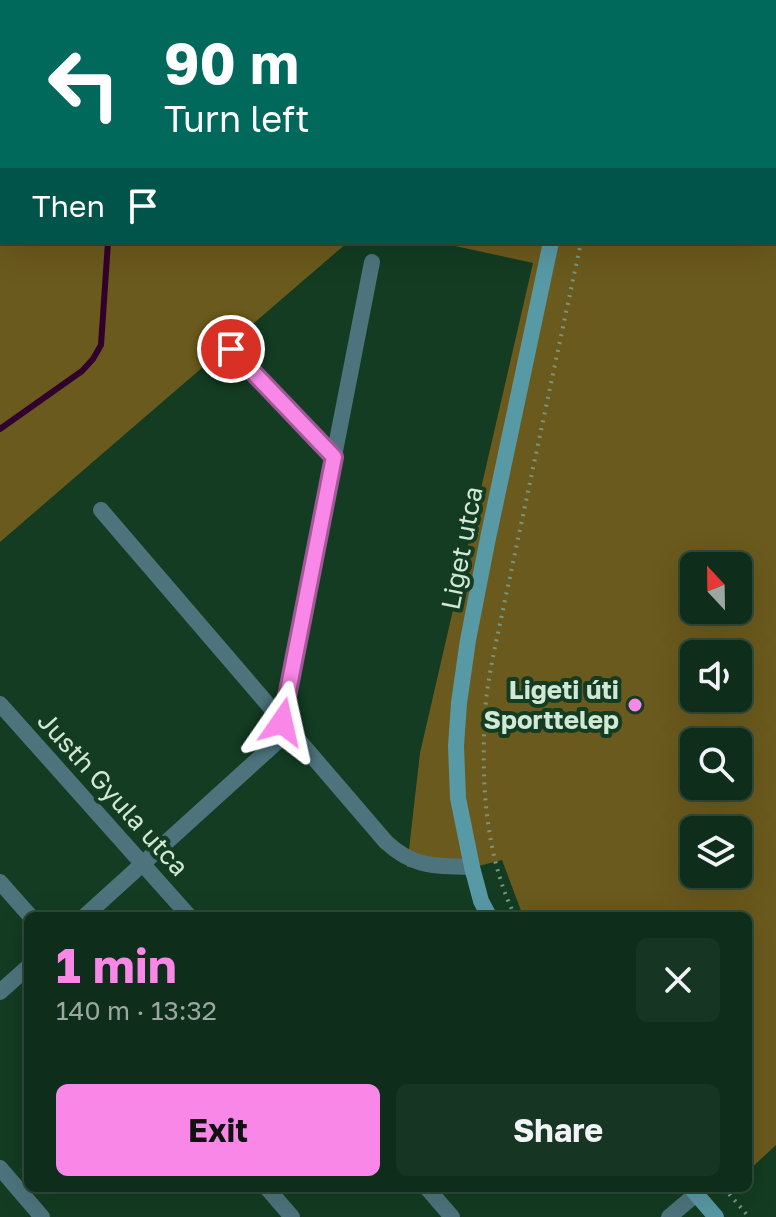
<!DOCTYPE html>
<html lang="en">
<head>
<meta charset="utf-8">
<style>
  :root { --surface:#0e2d1a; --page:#173523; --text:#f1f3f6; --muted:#9ba8a2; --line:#2e4939; --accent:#f987e8 }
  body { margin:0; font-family:"Golos Text",sans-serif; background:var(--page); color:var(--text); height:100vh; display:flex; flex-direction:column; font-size:30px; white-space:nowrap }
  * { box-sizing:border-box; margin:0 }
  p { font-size:26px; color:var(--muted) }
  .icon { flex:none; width:44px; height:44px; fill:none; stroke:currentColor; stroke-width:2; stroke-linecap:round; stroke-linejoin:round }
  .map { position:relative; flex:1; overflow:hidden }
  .panel { position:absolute; left:24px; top:912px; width:728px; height:280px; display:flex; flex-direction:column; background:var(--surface); border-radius:12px; box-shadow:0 8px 32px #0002,0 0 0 2px var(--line) }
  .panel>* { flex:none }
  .top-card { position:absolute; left:0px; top:0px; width:776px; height:244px; box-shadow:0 8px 32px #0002,0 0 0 2px var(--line); background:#00695c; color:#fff; overflow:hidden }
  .needle { width:52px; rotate:338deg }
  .controls { position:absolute; left:680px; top:552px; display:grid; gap:16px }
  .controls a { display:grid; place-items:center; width:72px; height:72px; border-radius:12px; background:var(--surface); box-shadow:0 8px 32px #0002,0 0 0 2px var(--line); font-size:40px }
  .pin { position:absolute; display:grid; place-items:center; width:68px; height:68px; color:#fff; margin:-34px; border:4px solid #fff; border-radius:50%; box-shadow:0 2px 8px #0007 }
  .me { position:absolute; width:88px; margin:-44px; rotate:11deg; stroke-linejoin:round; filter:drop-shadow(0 0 6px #0008) }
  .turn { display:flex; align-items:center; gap:28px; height:168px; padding:0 32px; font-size:36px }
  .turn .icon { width:104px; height:104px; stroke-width:2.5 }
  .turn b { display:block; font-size:56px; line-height:68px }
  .then { display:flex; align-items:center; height:76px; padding:0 32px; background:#0003; gap:16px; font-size:30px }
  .round { display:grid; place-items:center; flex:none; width:84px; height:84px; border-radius:12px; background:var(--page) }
  .headline { display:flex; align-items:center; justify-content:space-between; height:136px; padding:0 32px }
  h1 { font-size:48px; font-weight:700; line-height:60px; color:var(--accent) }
  .button { display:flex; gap:16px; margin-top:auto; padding:16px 32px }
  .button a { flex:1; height:92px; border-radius:12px; background:var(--accent); color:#111; font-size:32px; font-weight:700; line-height:92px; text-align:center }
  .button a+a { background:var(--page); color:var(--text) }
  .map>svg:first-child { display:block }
</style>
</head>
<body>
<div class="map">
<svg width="776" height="1217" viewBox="0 0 776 1217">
  <rect width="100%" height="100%" fill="#133c22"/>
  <g fill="#6b5a1d" fill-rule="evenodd">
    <polygon points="0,0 705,0 718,2 2,2 2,242 348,242 0,542"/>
    <path d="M774 11 776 12V1145L748 1171V916H523L502 860 471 868 407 867 420 753 533 263 437 242H774ZM694 566H738V610H694ZM694 654H738V698H694ZM694 742H738V786H694ZM694 830H738V874H694Z"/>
  </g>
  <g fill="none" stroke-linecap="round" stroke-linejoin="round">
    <g stroke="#32002d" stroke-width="6">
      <polyline points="227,0 232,2"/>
      <polyline points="125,2 126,0"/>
      <polyline points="250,2 250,0"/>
      <polyline points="774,208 776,209"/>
      <polyline points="0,429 82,371 93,359 101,345 108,242"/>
    </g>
    <g stroke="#779680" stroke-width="4" stroke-dasharray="2 6" stroke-linecap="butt">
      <polyline points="630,2 630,0"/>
      <path d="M515 916C485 855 481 781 485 714 486 693 490 672 494 652L581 242"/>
      <polyline points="724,1188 749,1217"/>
    </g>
    <g stroke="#4d747d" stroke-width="16">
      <polyline points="774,179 776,180"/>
      <polyline points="231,349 334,457"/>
      <path d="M101 510 386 842C414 868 435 866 472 867"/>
      <polyline points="0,704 189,916"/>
      <polyline points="282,722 372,262"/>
      <polyline points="0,882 30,916"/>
      <polyline points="85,916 289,731"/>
      <polyline points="0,992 28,967"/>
      <polyline points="0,1168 42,1217"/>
      <polyline points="267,1188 292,1217"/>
      <polyline points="427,1188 452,1217"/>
      <polyline points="669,1217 696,1194"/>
    </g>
    <g stroke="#5899a6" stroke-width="16">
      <polyline points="601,2 602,0"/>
      <polyline points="489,916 481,901 472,867 458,798 456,746 459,703 468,640 487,543 551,242"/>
      <polyline points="691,1188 716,1217"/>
    </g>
  </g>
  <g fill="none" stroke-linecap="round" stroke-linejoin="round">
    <defs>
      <polyline id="route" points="231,349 334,457 282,722"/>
    </defs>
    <use href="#route" stroke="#a25897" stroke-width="20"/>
    <use href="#route" stroke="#f987e8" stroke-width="14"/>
  </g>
  <circle fill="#f987e8" stroke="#133c22" stroke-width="3" cx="635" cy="705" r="8"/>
  <g text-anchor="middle" stroke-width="8" stroke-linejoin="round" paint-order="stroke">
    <g font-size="26" fill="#d2e8d7" stroke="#133c22">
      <text transform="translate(462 548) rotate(-79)" y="9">Liget utca</text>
      <text transform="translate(113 794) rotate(48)" y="9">Justh Gyula utca</text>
    </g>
    <g font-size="26" font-weight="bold" fill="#d2e8d7" stroke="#133c22" text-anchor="end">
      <text x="619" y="699">Ligeti úti<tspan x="619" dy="30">Sporttelep</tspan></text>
    </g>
  </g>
</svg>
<div class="controls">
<a><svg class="needle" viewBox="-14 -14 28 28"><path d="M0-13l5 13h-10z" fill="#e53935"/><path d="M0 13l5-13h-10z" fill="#9ba8a2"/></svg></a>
<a><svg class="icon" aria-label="sound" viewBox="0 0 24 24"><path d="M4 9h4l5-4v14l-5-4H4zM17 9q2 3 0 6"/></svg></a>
<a><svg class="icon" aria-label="search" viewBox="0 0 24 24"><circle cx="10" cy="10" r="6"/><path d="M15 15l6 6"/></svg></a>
<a><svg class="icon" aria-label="layers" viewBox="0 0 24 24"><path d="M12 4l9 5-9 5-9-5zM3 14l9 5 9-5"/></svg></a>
</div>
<div class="pin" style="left:231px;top:349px;background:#d93025"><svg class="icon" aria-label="arrive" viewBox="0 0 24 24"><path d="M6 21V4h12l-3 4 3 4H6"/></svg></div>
<svg class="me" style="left:282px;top:722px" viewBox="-20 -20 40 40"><path d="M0-17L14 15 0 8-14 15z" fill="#f987e8" stroke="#fff" stroke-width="4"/></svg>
<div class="top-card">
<div class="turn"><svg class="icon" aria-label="left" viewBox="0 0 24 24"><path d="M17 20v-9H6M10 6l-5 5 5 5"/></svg><div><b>90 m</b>Turn left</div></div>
<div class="then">Then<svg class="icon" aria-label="arrive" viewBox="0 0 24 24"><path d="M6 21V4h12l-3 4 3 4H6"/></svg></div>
</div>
<section class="panel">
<div class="headline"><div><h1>1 min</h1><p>140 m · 13:32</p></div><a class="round"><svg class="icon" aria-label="close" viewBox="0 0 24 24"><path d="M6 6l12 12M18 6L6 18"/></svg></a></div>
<div class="button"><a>Exit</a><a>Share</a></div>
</section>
</div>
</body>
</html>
